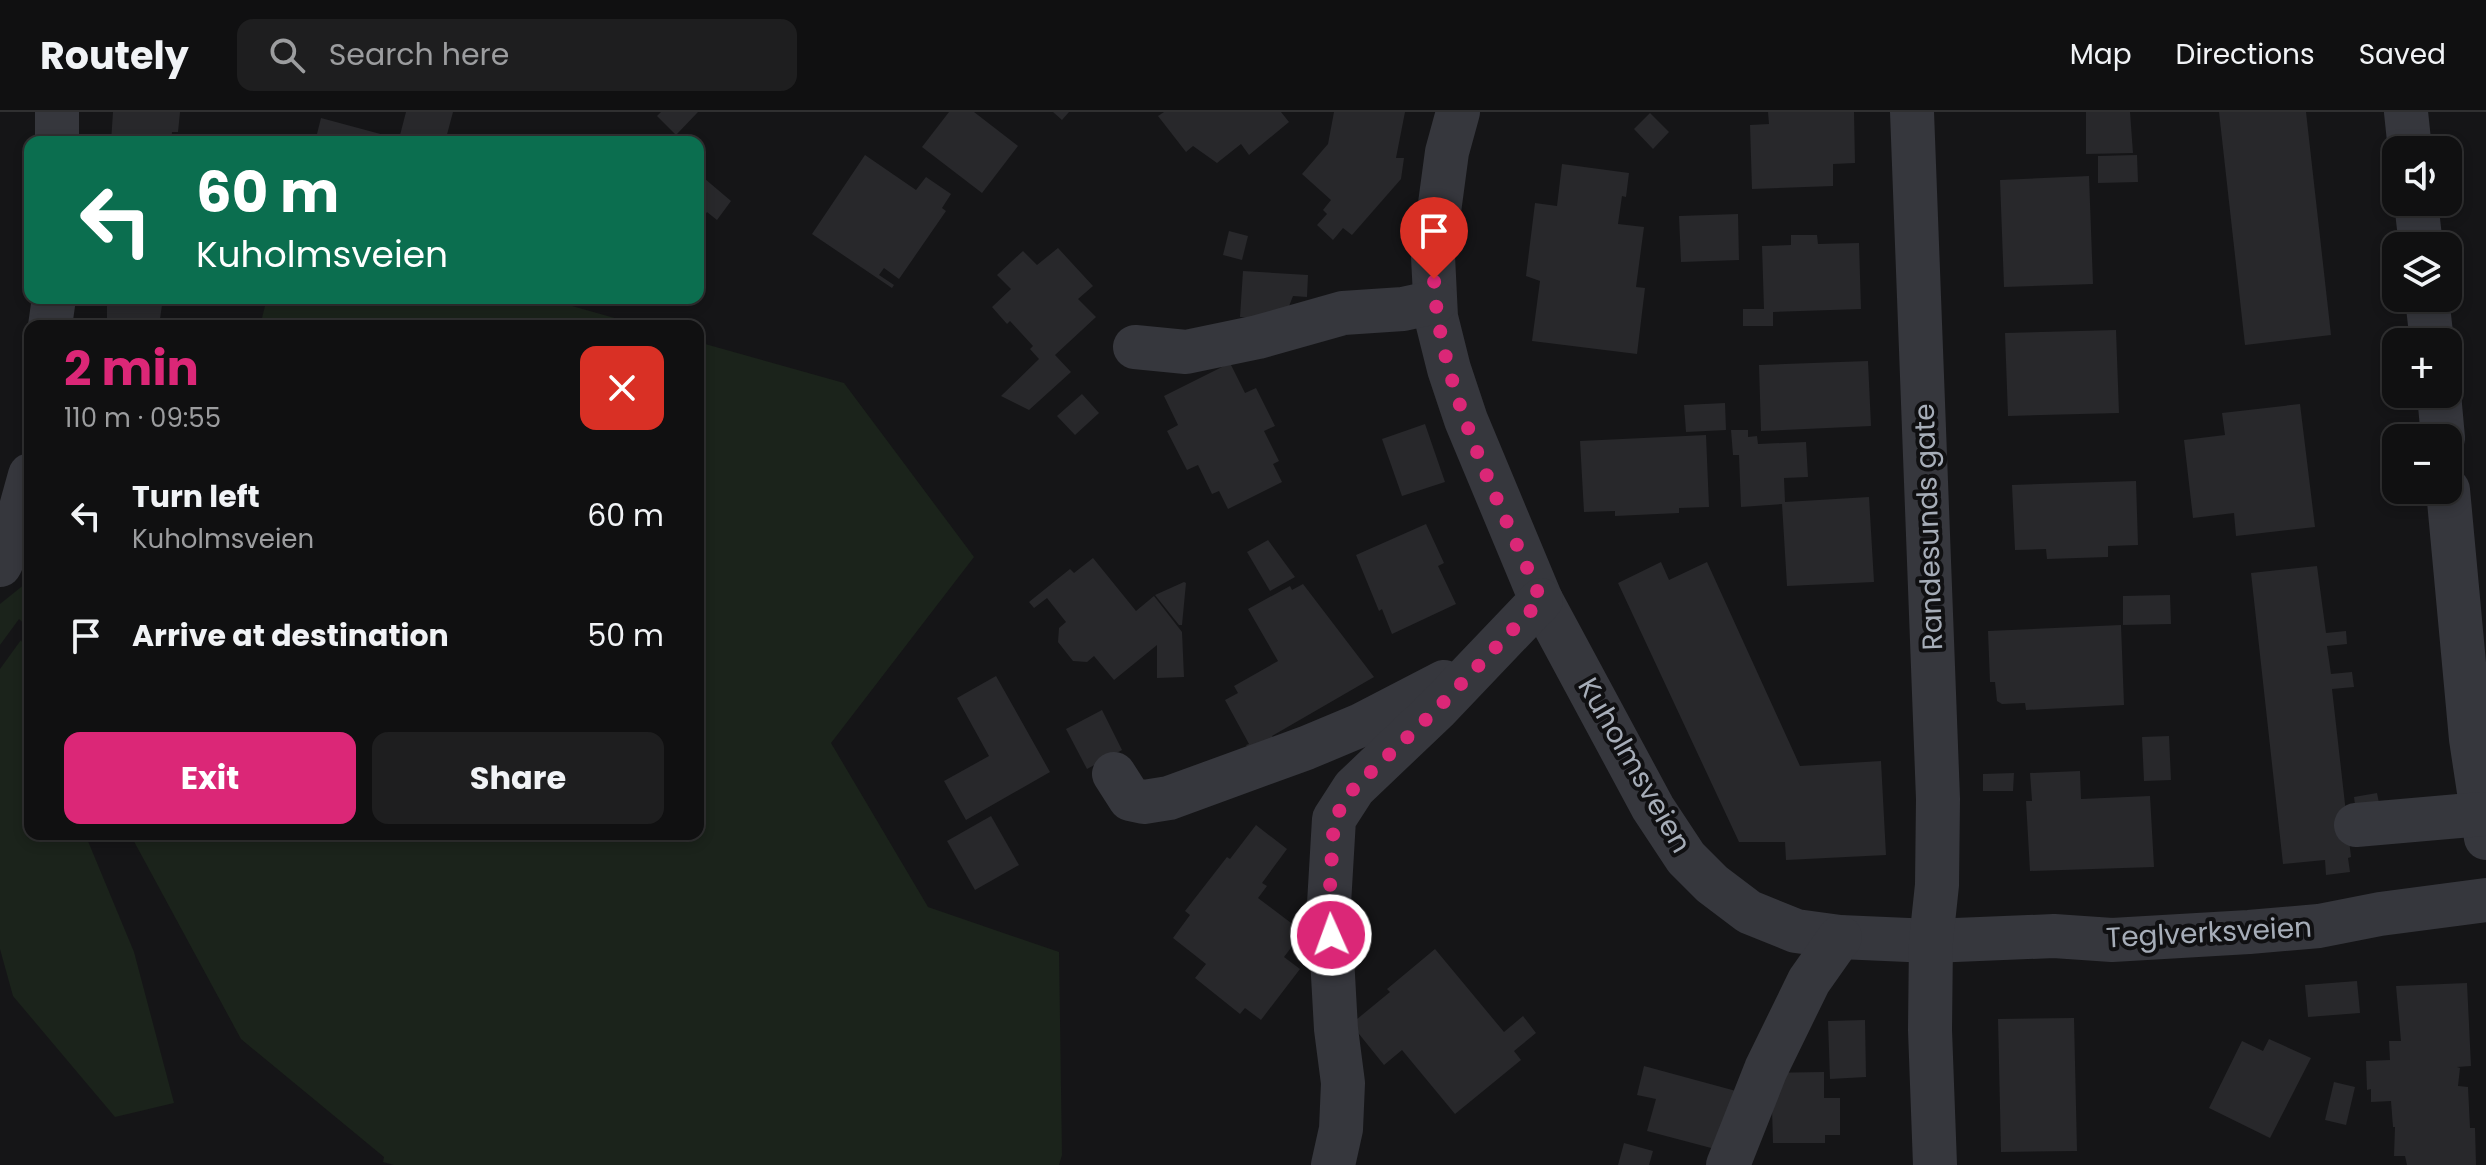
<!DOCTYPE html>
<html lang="en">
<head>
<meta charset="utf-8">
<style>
  :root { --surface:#101011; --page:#1e1e1f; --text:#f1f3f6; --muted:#9c9d9f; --line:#303031; --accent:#db2777 }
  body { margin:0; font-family:Poppins,sans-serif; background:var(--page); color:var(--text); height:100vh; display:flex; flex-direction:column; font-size:30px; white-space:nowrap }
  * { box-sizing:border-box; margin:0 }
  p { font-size:26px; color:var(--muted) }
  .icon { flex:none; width:44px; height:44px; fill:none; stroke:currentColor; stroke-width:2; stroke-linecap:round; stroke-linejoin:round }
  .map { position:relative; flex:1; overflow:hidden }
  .details { position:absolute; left:24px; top:208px; width:680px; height:520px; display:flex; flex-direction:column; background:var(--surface); border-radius:16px; box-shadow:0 4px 12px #0003,0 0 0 2px var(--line) }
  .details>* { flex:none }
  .top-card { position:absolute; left:24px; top:24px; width:680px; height:168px; border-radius:16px; box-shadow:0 4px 12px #0003,0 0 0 2px var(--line); background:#0b6e4f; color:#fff; overflow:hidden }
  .buttons { position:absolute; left:2382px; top:24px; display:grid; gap:16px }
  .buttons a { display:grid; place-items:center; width:80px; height:80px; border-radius:16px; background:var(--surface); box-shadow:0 4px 12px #0003,0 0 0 2px var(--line); font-size:40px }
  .pin { position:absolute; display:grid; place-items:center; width:68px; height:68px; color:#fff; margin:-82px -34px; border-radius:50% 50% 50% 0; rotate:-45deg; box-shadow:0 0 8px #0007 }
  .pin .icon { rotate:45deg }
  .me { position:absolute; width:88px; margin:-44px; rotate:358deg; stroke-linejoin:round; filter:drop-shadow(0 0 6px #0008) }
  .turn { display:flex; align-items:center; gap:28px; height:168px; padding:0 40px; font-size:36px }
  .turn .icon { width:104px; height:104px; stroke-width:2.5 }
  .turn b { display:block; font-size:56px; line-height:68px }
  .round { display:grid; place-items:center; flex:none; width:84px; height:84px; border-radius:16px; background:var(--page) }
  .overview { display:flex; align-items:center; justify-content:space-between; height:136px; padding:0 40px }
  h1 { font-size:48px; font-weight:700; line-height:60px; color:var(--accent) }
  .action { display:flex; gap:16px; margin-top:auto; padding:16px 40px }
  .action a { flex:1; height:92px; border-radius:16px; background:var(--accent); color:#fff; font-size:32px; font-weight:700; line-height:92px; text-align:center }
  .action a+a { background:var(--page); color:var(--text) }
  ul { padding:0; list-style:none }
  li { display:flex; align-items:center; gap:24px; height:120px; padding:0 40px }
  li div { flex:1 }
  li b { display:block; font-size:30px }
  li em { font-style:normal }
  header { display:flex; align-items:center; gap:48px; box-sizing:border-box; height:112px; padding:0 40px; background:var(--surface); border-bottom:2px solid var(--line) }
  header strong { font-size:38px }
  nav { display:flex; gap:44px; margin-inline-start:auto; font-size:28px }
  .search { width:560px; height:72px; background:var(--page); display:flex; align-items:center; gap:20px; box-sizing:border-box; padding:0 28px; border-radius:16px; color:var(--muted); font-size:30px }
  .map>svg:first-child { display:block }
</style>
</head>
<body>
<header>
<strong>Routely</strong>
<div class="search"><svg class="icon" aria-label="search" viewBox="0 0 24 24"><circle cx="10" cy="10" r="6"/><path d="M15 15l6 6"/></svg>Search here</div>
<nav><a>Map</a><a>Directions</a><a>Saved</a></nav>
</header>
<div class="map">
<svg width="2486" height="1053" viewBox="0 0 2486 1053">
  <rect width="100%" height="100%" fill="#151517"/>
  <g fill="#1b231b">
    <polygon points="267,186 514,186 572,194 643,214 260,214"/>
    <polygon points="698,230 844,271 974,445 831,631 928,795 1059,840 1062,1043 1059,1053 394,1053 383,1050 384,1045 241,927 130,722 698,722"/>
    <polygon points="30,468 30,517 19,507 0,533 0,492"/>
    <polygon points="21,528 30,547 30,722 85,722 134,840 174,991 115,1005 13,884 0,837 0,557"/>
  </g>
  <g fill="#28282b">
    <polygon points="113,0 180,0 178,20 172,20 171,30 111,30"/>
    <polygon points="406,0 453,0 445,30 315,30 321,6 399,27"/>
    <polygon points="661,0 698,0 676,23 657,4"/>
    <polygon points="949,0 974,0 1018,34 982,81 922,35"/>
    <polygon points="1053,0 1069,0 1062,8"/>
    <polygon points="1164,0 1281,0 1289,10 1249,43 1241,32 1217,51 1193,34 1186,40 1158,4"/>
    <polygon points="1334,0 1405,0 1396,46 1404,46 1401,67 1352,123 1343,116 1333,128 1317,113 1327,102 1323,98 1331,88 1302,62 1328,32"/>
    <polygon points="1768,0 1854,0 1855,51 1833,52 1833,74 1752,77 1750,13 1769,12"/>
    <polygon points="2086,0 2130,0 2133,41 2086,42"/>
    <polygon points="2219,0 2306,0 2331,223 2245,233"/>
    <polygon points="1650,1 1669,20 1653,37 1634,17"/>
    <polygon points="546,23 572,29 572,30 545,30"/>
    <polygon points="865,43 916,78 926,65 951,82 942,96 946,99 899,167 884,156 879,163 894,173 892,176 812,122"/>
    <polygon points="2137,43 2138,70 2098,71 2098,44"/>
    <polygon points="1562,52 1629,61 1626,85 1622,84 1618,112 1644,115 1636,175 1645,176 1637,242 1532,229 1540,169 1526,164 1535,91 1557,94"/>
    <polygon points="698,61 731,89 717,108 707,100 698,113"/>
    <polygon points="2089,64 2093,172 2004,175 2000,68"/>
    <polygon points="1738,102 1739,148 1681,150 1679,104"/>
    <polygon points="1229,119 1248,124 1242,148 1223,143"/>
    <polygon points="1791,123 1817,123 1818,132 1859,131 1861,197 1773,200 1773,214 1743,214 1743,197 1764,197 1762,134 1791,133"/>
    <polygon points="1058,136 1093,174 1078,187 1096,205 1055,243 1071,260 1029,298 1001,284 1039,247 1030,237 1033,234 1010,209 1007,212 992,195 1011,177 997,163 1023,139 1037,153"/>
    <polygon points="1243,159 1308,163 1307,185 1293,184 1284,207 1240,205"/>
    <polygon points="107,186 163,186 159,214 107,214"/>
    <polygon points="2116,218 2119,301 2008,304 2005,221"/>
    <polygon points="1868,249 1871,314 1761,319 1759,253"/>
    <polygon points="1230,251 1245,281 1256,276 1275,314 1264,319 1279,349 1273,352 1282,370 1228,397 1219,379 1212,382 1198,353 1187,358 1167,319 1178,313 1164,284"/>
    <polygon points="1082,282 1099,301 1075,323 1057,304"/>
    <polygon points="1725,291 1726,318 1686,320 1684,293"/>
    <polygon points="2300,292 2315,415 2236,424 2234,401 2193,406 2184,328 2225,323 2222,301"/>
    <polygon points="1425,312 1445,370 1402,384 1382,327"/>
    <polygon points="1731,318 1748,318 1748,325 1757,324 1758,332 1806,330 1808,365 1784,366 1785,390 1869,385 1874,470 1787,474 1782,392 1741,395 1739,343 1733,343"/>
    <polygon points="1706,323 1709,395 1679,396 1679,401 1615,404 1615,399 1584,400 1580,329"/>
    <polygon points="2136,369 2138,433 2108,434 2108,445 2047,447 2046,437 2015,438 2012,373"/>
    <polygon points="1426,412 1444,451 1438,454 1456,492 1392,522 1382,497 1379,499 1356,443"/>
    <polygon points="1268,428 1295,465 1270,479 1247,440"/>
    <polygon points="1093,446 1136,499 1154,484 1182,520 1184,565 1157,566 1157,533 1114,568 1094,544 1087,550 1073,549 1058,530 1059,516 1066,510 1047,486 1034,496 1029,490 1070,457 1074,461"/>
    <polygon points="1661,450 1669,468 1707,450 1800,654 1881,649 1886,743 1786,748 1785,730 1739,730 1618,471"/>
    <polygon points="2317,454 2326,521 2346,519 2347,532 2327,534 2331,562 2352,560 2354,575 2332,577 2351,745 2348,746 2350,760 2326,763 2325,748 2283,752 2251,461"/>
    <polygon points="1184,470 1186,471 1182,513 1179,513 1155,483"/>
    <polygon points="1303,472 1374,565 1272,624 1276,630 1253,644 1246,633 1249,632 1225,588 1238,581 1234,574 1278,549 1248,497 1290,474 1292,478"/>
    <polygon points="2170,483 2171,512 2123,513 2123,484"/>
    <polygon points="2121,513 2124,593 2026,598 2025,591 2002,592 1997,589 1995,570 1990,570 1988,519"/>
    <polygon points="996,564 1050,660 966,708 944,669 989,644 957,586"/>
    <polygon points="1102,598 1122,638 1087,657 1066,617"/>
    <polygon points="2169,624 2171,668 2144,669 2142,625"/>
    <polygon points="2080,659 2081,687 2150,684 2154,755 2030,759 2026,689 2032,689 2030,661"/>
    <polygon points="2014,661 2013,679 1983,679 1983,662"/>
    <polygon points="2377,681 2380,696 2356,700 2354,685"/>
    <polygon points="991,704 1019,753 975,778 947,729"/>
    <polygon points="1256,713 1287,737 1262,771 1267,774 1258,786 1303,820 1284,845 1300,857 1261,908 1245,896 1240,902 1195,866 1206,852 1173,826 1190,803 1185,799 1227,745 1230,747"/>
    <polygon points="1435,837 1504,920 1523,904 1536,921 1514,939 1521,948 1455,1002 1402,938 1384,953 1351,912 1390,880 1387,877"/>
    <polygon points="2357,869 2360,901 2308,905 2305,873"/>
    <polygon points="2467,871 2471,954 2457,955 2460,956 2458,974 2468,975 2470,1016 2475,1016 2476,1053 2407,1053 2405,1044 2394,1044 2395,1015 2393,1015 2391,989 2371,990 2371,977 2367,978 2366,949 2390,948 2389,929 2401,929 2396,874"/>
    <polygon points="2074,906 2077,1039 2001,1040 1998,907"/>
    <polygon points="1865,908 1866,965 1830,967 1828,909"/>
    <polygon points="2269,927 2311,946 2270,1026 2209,996 2242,929 2263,939"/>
    <polygon points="1644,954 1747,982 1715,1037 1647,1019 1656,987 1637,983"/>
    <polygon points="1824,960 1824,986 1840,986 1840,1023 1825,1023 1825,1031 1773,1031 1771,961"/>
    <polygon points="2334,970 2355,975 2346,1013 2325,1008"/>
    <polygon points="1624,1031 1653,1039 1649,1053 1618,1053"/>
  </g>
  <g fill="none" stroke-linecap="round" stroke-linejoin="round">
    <g stroke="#36373d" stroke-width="44">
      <polyline points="1458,0 1447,40 1433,144 1436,205 1449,257 1466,308 1541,488 1653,696 1686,746 1712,772 1749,800 1796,819 1840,825 1931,829 2054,824 2112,828 2249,820 2319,814 2380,802 2486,788"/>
      <polyline points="1912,0 1938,687 1937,773 1931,829 1930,918 1935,1053"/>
      <polyline points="2406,0 2410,38"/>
      <polyline points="57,30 57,0"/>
      <polyline points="2416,90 2421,134"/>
      <polyline points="2427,186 2432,230"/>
      <polyline points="50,214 54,186"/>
      <polyline points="1135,235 1186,240 1258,225 1343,201 1403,197 1435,190"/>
      <polyline points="2439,282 2443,326"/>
      <polyline points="2448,378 2471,627 2486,726"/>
      <polyline points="0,453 12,428 30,363"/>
      <polyline points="1114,662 1130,687 1144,690 1169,686 1306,636 1361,613 1444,570"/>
      <polyline points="2356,713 2482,702"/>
      <polyline points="1333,1053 1341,1017 1343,971 1336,917 1329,792 1334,707 1354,676 1437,597 1541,488"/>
      <polyline points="1728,1053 1766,957 1809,869 1840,825"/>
    </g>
  </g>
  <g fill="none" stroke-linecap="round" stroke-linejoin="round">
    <path stroke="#db2777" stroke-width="14" stroke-dasharray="0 25.2" d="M1331 823 1329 792 1334 707 1354 676 1437 597 1541 488C1500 391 1438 273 1434 167"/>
  </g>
  <g text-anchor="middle" stroke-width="8" stroke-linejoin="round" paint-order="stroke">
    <g font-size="28" fill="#a6adb8" stroke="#101012">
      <text transform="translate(1928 415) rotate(-92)" y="10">Randesunds gate</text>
      <text transform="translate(1635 653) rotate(60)" y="10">Kuholmsveien</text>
      <text transform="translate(2209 820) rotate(-3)" y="10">Teglverksveien</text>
    </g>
  </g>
</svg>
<div class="buttons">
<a><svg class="icon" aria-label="sound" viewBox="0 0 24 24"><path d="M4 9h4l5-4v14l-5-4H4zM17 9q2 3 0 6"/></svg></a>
<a><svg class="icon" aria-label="layers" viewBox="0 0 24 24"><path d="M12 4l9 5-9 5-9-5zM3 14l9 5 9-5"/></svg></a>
<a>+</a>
<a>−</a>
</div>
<div class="pin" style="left:1434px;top:167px;background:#d93025"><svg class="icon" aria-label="arrive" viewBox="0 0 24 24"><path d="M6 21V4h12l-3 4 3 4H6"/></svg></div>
<svg class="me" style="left:1331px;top:823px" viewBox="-20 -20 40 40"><circle r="17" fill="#db2777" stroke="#fff" stroke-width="3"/><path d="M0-11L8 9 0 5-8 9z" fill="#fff"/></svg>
<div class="top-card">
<div class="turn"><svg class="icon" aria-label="left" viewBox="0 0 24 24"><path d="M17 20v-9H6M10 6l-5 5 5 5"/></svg><div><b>60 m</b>Kuholmsveien</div></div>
</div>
<section class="details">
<div class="overview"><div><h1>2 min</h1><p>110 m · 09:55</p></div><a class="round" style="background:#d93025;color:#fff"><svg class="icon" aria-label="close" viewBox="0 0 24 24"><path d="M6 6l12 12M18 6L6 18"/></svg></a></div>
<ul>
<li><svg class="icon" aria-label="left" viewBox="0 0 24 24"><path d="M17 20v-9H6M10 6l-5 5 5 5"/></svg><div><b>Turn left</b><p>Kuholmsveien</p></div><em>60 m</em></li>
<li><svg class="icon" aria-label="arrive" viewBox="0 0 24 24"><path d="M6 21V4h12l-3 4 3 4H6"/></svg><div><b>Arrive at destination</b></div><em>50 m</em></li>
</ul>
<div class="action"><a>Exit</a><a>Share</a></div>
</section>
</div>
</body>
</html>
